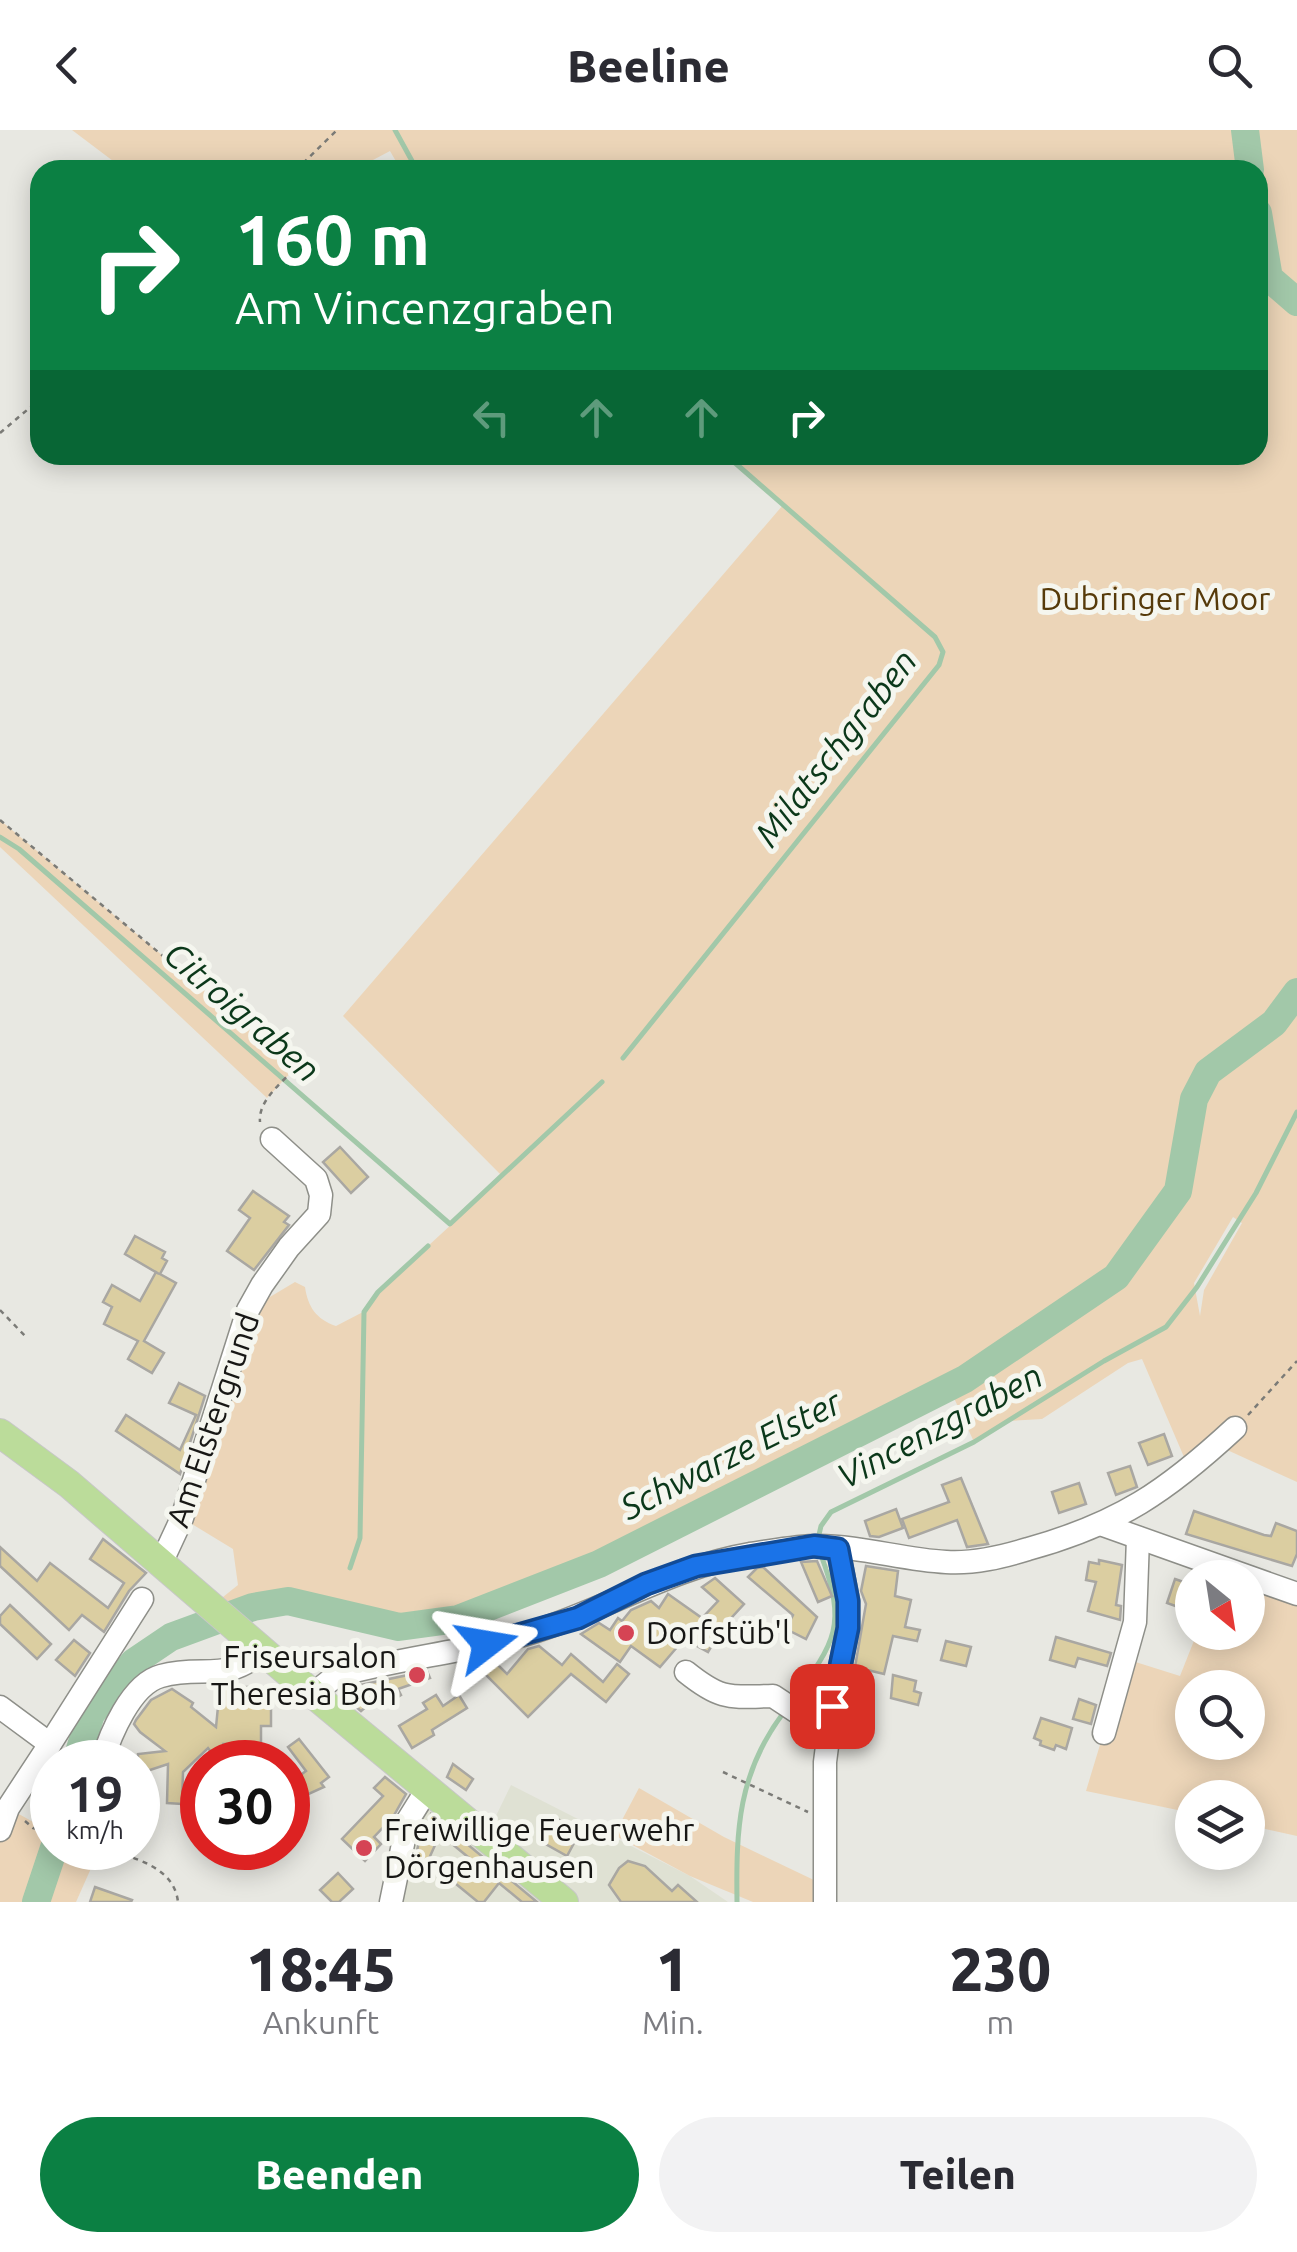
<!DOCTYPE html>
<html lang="de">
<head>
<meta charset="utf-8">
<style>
  :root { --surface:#fff; --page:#f2f2f3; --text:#2b2b33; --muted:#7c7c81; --accent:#0b8043 }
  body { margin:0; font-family:Ubuntu,sans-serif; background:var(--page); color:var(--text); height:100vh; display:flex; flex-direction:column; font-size:38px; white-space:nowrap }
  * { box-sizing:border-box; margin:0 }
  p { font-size:32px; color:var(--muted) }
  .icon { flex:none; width:55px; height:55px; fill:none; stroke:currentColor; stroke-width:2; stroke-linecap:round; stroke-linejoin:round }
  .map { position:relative; height:1772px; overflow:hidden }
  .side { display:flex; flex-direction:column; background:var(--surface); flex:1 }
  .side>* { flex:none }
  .banner { position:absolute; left:30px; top:30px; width:1238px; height:305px; border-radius:30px; box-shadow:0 5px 25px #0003; background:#0b8043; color:#fff; overflow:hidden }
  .needle { width:65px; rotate:150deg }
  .buttons { position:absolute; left:1175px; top:1430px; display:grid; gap:20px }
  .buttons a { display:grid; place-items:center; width:90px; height:90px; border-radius:50%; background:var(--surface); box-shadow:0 5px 25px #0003; font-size:50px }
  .speed { position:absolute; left:30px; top:1610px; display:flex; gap:20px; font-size:50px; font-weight:700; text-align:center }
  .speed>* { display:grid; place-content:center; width:130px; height:130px; border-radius:50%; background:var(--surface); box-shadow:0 5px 25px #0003; line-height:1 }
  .speed small { font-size:25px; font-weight:400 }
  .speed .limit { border:15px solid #d22; background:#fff; color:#111 }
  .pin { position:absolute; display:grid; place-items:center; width:85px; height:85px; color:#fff; margin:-42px; border-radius:20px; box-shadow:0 5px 15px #0006 }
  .me { position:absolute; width:110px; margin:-55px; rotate:76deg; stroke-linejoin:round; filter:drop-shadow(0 0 8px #0008) }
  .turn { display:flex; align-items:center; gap:35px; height:210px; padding:0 40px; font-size:45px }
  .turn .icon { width:130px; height:130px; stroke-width:2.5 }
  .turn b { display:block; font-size:70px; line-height:85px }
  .lanes { display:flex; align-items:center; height:95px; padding:0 40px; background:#0003; justify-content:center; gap:50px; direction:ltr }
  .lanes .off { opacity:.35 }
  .eta { display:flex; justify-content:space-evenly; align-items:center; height:170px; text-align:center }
  .eta b { font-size:60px; font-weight:800; line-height:70px }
  .primary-button { display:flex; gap:20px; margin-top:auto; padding:20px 40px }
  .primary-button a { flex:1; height:115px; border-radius:60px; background:var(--accent); color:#fff; font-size:40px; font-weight:800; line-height:115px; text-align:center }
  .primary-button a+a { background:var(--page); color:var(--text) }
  header { display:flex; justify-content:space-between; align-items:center; height:130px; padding:0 40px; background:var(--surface); font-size:45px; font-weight:800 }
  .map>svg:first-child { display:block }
</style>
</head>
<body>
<header><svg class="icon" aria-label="back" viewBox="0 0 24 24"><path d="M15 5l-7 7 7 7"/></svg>Beeline<svg class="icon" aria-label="search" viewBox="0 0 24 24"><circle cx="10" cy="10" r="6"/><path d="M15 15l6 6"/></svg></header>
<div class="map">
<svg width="1297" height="1772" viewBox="0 0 1297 1772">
  <rect width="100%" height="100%" fill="#e8e8e2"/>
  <polygon fill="#dfe1d3" points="511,1655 690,1746 728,1772 392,1772 408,1690 432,1672 478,1711 494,1690"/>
  <g fill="#ecd5b8" fill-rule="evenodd">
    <path d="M72 0H1297V1352L1225 1319 1187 1334 1142 1229 1128 1233 1042 1289 1009 1291 974 1312 949 1257 599 1434 458 1489 399 1497 288 1471 253 1477 227 1488 213 1475 238 1455 233 1419 182 1388 248 1180 295 1152 305 1157C308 1177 316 1189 336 1196L363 1182 378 1162 503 1047 343 886 783 375 726 325H1258V40H401L390 21 354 40H125ZM1233 1087 1242 1093 1204 1160 1200 1186 1194 1153Z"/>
    <polygon points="0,690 296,937 267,968 0,717"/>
    <path d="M1248 1448 1297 1464V1706L1248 1695V1668H1192V1683L1086 1661 1126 1529 1180 1546 1197 1503 1248 1502ZM1192 1558H1248V1612H1192Z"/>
    <polygon points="639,1658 724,1707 816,1751 817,1772 753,1772 690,1746 614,1705"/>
    <polygon points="8,1678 35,1693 52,1697 52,1718 100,1718 76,1772 0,1772 0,1695"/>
  </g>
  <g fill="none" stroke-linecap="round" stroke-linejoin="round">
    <g stroke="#a2c8a9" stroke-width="5">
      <polyline points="395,0 417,40"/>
      <polyline points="0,707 19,719 450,1094 602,952"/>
      <polyline points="623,928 939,535 943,522 935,507 726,325"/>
      <polyline points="818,1409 821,1396 831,1382 974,1312 1104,1231 1166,1197 1197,1157 1256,1063 1297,982"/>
      <polyline points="350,1438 360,1408 364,1182 378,1162 428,1116"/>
      <path d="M793 1569C836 1512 847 1495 821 1425"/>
      <path d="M737 1772C736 1699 738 1643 784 1582"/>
    </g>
    <g stroke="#a2c8a9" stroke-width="28">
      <polyline points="1245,0 1250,40"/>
      <polyline points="1258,83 1269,148 1297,172"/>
      <polyline points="76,1632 91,1584 134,1532 171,1507 253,1477 288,1471 399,1497 458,1489 599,1434 965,1249 1116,1147 1178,1061 1194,969 1208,942 1274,893 1297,862"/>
      <polyline points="36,1772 54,1718"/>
    </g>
  </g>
  <g fill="#dbcea1" stroke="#a9a7a2" stroke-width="2.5">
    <polygon points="340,1017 368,1047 351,1063 323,1032"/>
    <polygon points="253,1061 289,1086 284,1092 289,1095 254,1140 227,1121 250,1088 239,1080"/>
    <polygon points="135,1106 165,1122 162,1128 167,1131 160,1144 176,1153 144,1211 164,1223 152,1243 128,1229 138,1211 104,1194 112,1177 103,1172 112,1155 140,1171 156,1142 159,1144 125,1124"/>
    <polygon points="179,1253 205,1266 180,1344 116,1301 126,1285 180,1320 196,1285 169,1273"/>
    <polygon points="1164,1304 1172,1326 1148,1335 1139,1313"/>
    <polygon points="1130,1336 1137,1357 1116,1365 1108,1343"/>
    <polygon points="961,1348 988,1414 967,1417 957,1390 909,1408 902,1389 949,1372 942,1355"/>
    <polygon points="1079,1353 1086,1374 1059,1383 1052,1362"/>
    <polygon points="896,1379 903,1398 879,1407 870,1406 865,1391"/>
    <polygon points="1194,1381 1264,1405 1271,1406 1276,1393 1297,1401 1297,1424 1292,1436 1186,1404"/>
    <polygon points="103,1409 146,1443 129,1461 104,1502 82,1485 69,1500 0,1436 0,1417 37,1451 50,1433 108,1478 124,1453 90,1429"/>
    <polygon points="1099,1430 1122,1435 1116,1475 1121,1476 1120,1490 1088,1481 1096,1452 1086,1450 1089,1432 1099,1434"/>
    <polygon points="817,1431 832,1466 818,1472 801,1432"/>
    <polygon points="866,1436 898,1441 895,1466 911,1470 905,1497 920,1500 917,1511 893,1506 884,1544 855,1537 866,1474 861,1461"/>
    <polygon points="763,1437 817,1487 806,1509 786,1499 793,1485 748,1447 757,1438"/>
    <polygon points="715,1448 744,1474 722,1498 708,1522 684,1509 660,1537 631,1516 620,1532 581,1504 599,1493 610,1500 618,1488 622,1491 631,1480 651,1471 659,1478 668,1464 702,1488 718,1471 702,1457"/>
    <polygon points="1175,1449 1192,1455 1192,1482 1167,1473"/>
    <polygon points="10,1475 51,1514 37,1529 0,1494 0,1486"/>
    <polygon points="1056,1507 1111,1523 1107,1536 1078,1528 1075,1537 1050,1530"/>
    <polygon points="74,1510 90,1523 75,1546 56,1530"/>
    <polygon points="946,1511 971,1517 966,1536 941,1530"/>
    <polygon points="539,1516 562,1535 571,1524 603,1552 617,1534 629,1544 606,1572 571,1544 528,1587 485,1544 496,1533 507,1544 528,1519"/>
    <polygon points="427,1541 430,1548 398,1559 401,1565 388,1573 382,1563 361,1581 342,1565 351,1557"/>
    <polygon points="893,1545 916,1551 914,1561 921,1563 918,1575 891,1568"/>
    <polygon points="233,1554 233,1557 271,1557 271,1596 261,1596 261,1614 224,1614 238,1632 219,1632 208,1618 183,1642 182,1674 167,1673 168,1634 138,1644 138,1624 165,1621 140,1602 134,1594 136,1590 151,1570 172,1559 193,1573 191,1577 216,1597 220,1556"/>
    <polygon points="436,1565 443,1576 459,1565 467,1578 432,1600 434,1605 412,1618 399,1596 427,1579 423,1573"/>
    <polygon points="1079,1569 1096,1575 1091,1594 1073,1589"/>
    <polygon points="1041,1588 1072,1598 1066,1619 1056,1615 1054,1620 1040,1615 1041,1611 1034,1608"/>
    <polygon points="299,1609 329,1647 321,1653 324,1657 302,1667 291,1652 306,1641 288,1617"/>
    <polygon points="453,1634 473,1649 466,1660 447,1647"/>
    <polygon points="385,1647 406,1664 393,1687 374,1707 381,1714 365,1731 342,1709 383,1666 374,1658"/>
    <polygon points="431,1684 537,1772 522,1772 499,1753 484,1772 478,1772 450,1749 468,1727 440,1704 423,1742 413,1738 419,1712"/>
    <polygon points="556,1688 580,1702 567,1726 542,1712"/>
    <polygon points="628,1731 645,1736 672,1761 678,1755 697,1772 621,1772 609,1755 619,1738"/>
    <polygon points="338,1743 353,1759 339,1772 332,1772 320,1760"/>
    <polygon points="95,1757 132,1770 131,1772 90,1772"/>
  </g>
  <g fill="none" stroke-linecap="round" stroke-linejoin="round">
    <defs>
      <g id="minor">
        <polyline points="1103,1395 1297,1464"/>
        <polyline points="162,1431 182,1388 248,1180 262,1155 289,1117 319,1084 321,1065 316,1049 272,1009"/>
        <path d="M686 1542C722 1571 730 1567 773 1566L829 1603"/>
        <path d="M313 1564 336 1546C402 1527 471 1522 536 1501 609 1478 673 1437 750 1424 772 1421 796 1416 818 1416 861 1416 904 1430 946 1432 974 1434 1002 1427 1028 1419 1119 1394 1167 1361 1235 1298"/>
        <polyline points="0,1577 50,1614 8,1678 0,1700"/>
        <polyline points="1104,1603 1135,1492 1138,1408"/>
        <polyline points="50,1614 142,1469"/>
        <path d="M102 1632C110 1605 131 1554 161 1546 203 1534 227 1554 263 1520"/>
        <polyline points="391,1772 408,1690 428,1658"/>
        <polyline points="825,1772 825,1632 832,1577 848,1498 848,1471 838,1419"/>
      </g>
      <polyline id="major" points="0,1303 69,1354 313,1564 564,1772"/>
    </defs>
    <use href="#minor" stroke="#8e8f89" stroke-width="25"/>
    <use href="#major" stroke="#c7c7c7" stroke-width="30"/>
    <g stroke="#7b7b77" stroke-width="2.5" stroke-dasharray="5 5" stroke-linecap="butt">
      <polyline points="296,40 337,0"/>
      <polyline points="0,303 40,269"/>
      <path d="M0 690 296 937C282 953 258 970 260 992"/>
      <polyline points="0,1180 27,1208"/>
      <polyline points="1248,1285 1297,1231"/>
      <polyline points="723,1642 808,1682"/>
      <polyline points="25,1691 33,1698 52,1703"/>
      <path d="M105 1718C134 1729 174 1736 178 1772"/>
    </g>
    <use href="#minor" stroke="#fff" stroke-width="22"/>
    <use href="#major" stroke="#bbdc9a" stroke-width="28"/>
  </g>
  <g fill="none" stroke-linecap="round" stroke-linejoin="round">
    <defs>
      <polyline id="route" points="487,1514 578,1488 646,1454 696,1436 814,1416 838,1419 848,1471 848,1498 832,1576"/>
    </defs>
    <use href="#route" stroke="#114b97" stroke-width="25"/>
    <use href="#route" stroke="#1a73e8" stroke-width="18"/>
  </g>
  <g fill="#d54454" stroke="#f5f6ef" stroke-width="4">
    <circle cx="626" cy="1503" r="10"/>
    <circle cx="417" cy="1545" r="10"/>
    <circle cx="364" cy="1718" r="10"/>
  </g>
  <g text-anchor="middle" stroke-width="10" stroke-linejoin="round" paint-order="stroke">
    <g font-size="32" fill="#563a0a" stroke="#f5f6ef">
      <text x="1155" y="480">Dubringer Moor</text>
    </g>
    <g font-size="32" fill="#171715" stroke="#f5f6ef">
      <text transform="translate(213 1290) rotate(-71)" y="11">Am Elstergrund</text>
    </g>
    <g font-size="32" fill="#171715" stroke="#f5f6ef" text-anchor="start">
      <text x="646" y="1514">Dorfstüb'l</text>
      <text x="397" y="1538" text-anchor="end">Friseursalon<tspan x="397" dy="37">Theresia Boh</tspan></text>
      <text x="384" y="1711">Freiwillige Feuerwehr<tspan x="384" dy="37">Dörgenhausen</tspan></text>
    </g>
    <g font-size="35" font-style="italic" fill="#0b381a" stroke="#f5f6ef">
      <text transform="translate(836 618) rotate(-52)" y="12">Milatschgraben</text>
      <text transform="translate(242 882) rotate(41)" y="12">Citroigraben</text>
      <text transform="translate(940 1296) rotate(-28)" y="12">Vincenzgraben</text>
      <text transform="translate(731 1325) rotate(-27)" y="12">Schwarze Elster</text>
    </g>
  </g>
</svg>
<div class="buttons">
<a><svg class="needle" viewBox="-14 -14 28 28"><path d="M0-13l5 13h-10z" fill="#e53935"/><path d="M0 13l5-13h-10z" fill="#7c7c81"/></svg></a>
<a><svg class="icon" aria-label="search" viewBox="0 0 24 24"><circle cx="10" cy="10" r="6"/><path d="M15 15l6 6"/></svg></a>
<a><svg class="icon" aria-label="layers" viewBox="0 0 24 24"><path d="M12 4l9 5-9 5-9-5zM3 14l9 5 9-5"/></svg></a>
</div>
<div class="speed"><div>19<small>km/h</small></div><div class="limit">30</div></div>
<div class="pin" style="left:832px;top:1576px;background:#d93025"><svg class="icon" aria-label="arrive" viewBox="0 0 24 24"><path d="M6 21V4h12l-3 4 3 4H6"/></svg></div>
<svg class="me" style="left:487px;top:1514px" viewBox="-20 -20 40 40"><path d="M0-17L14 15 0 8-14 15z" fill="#1a73e8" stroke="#fff" stroke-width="4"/></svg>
<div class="banner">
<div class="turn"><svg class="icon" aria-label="right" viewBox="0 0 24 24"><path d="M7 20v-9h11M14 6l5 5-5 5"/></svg><div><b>160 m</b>Am Vincenzgraben</div></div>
<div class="lanes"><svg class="icon off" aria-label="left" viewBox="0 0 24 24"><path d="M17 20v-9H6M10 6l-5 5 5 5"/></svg><svg class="icon off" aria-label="ahead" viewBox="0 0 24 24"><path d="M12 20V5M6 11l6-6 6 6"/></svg><svg class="icon off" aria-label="ahead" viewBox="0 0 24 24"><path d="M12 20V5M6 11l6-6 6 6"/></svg><svg class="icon" aria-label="right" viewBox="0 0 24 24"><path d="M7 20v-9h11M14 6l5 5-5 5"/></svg></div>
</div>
</div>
<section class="side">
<div class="eta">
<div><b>18:45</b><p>Ankunft</p></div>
<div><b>1</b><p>Min.</p></div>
<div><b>230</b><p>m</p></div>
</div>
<div class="primary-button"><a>Beenden</a><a>Teilen</a></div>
</section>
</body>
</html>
